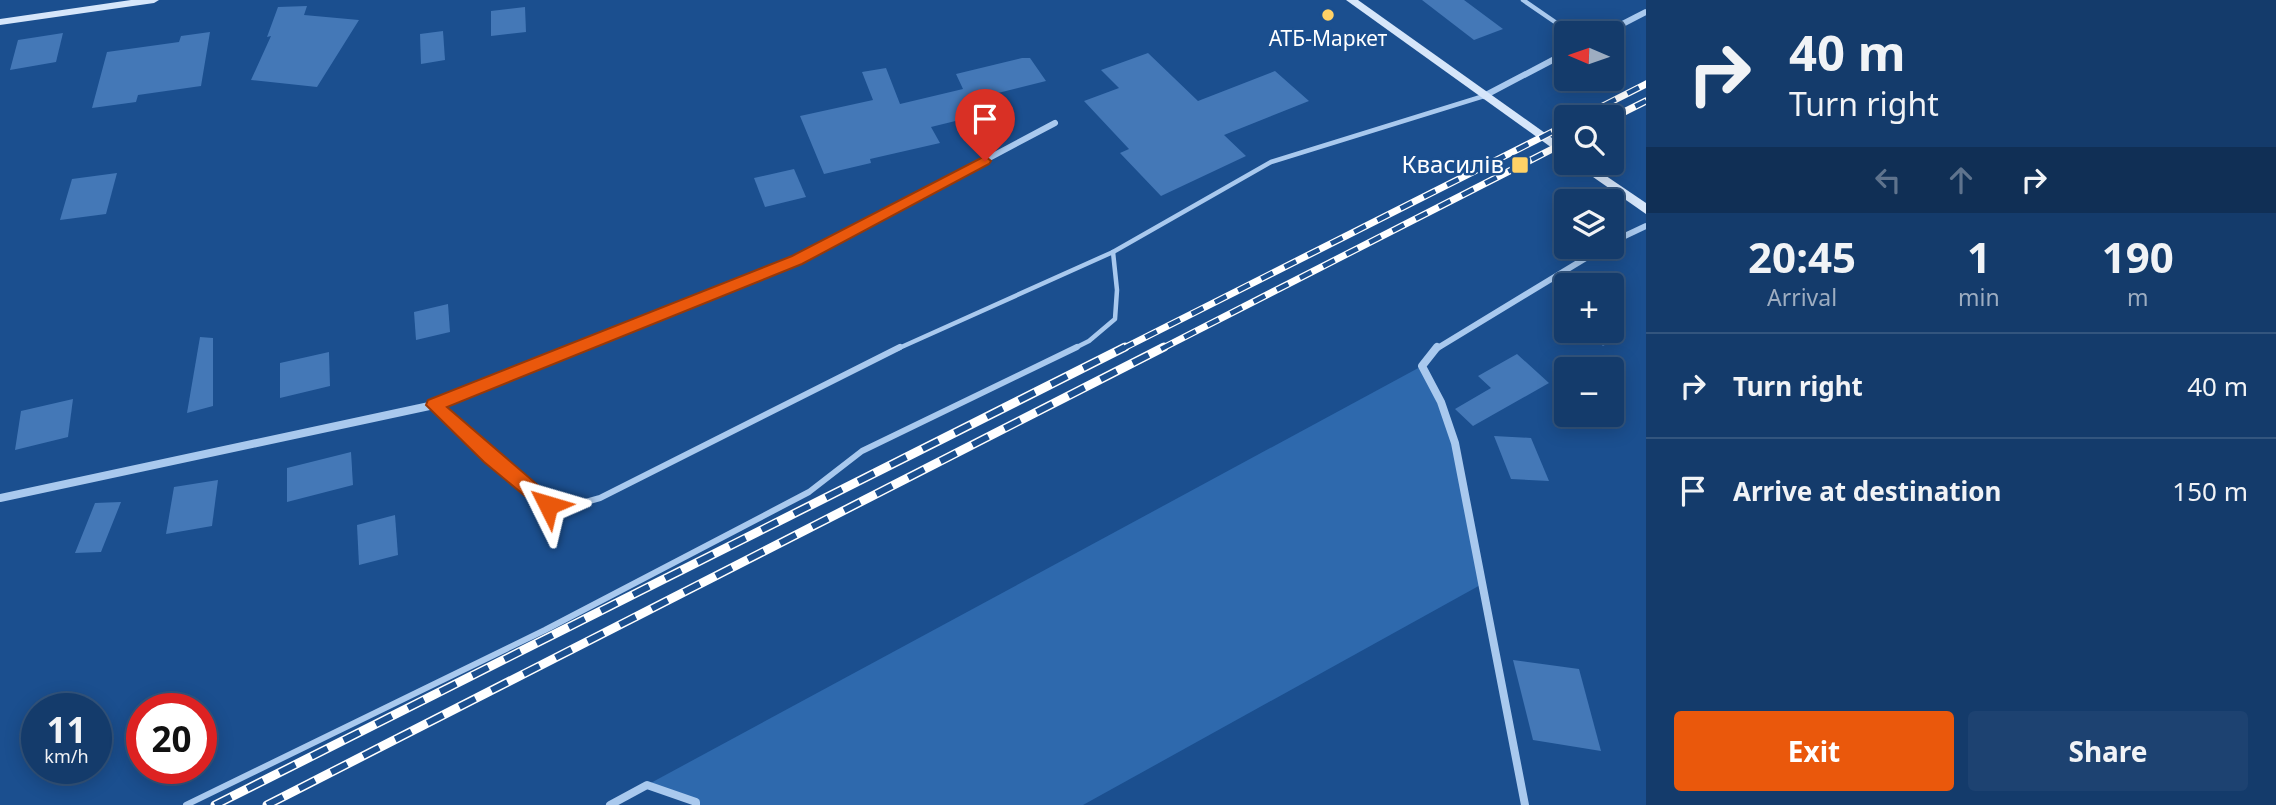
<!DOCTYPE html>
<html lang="en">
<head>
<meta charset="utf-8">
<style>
  :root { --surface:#143b6b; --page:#1d4271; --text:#f1f3f6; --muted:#9dadc1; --line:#33557e; --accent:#ea580c }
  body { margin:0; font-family:"Noto Sans",sans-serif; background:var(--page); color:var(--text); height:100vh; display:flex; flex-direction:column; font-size:26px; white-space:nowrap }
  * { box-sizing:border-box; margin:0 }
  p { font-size:23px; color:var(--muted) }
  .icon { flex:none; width:38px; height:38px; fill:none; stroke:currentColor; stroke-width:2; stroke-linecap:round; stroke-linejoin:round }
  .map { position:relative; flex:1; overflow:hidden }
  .sheet { display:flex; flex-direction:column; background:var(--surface); width:630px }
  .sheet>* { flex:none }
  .banner { background:#143b6b; color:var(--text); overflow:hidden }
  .needle { width:46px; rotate:272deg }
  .tools { position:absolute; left:1554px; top:21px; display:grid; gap:14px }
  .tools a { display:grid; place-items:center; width:70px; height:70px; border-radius:7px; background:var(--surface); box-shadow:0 4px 18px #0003,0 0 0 2px var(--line); font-size:35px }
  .speed { position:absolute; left:21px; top:693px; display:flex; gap:14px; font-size:35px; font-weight:700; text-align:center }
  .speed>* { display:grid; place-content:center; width:91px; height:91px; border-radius:50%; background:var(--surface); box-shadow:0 4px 18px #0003,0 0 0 2px var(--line); line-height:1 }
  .speed small { font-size:18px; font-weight:400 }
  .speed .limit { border:10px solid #d22; background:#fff; color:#111 }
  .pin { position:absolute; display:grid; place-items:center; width:60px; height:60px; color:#fff; margin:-72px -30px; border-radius:50% 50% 50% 0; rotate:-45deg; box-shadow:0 0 7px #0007 }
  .pin .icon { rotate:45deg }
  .me { position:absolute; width:77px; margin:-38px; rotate:310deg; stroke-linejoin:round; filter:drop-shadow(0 0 5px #0008) }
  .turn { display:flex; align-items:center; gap:24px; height:147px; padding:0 28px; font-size:32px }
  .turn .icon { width:91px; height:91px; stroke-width:2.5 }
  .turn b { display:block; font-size:49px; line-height:60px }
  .lanes { display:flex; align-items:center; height:66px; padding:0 28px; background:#0003; justify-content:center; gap:35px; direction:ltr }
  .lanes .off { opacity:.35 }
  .eta { display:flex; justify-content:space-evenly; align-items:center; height:119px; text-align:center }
  .eta b { font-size:42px; font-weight:700; line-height:49px }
  .cta { display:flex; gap:14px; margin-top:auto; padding:14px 28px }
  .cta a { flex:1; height:80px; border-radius:7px; background:var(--accent); color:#fff; font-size:28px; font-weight:700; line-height:80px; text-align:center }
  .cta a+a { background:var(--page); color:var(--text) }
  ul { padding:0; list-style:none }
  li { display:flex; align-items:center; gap:21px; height:105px; padding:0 28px; border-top:2px solid var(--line) }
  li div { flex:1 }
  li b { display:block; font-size:26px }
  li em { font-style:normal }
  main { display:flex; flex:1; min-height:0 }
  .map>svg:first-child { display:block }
</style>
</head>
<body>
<main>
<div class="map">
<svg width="1646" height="805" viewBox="0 0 1646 805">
  <rect width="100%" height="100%" fill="#1b4f8f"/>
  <polygon fill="#2e69ad" points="1422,366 1455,443 1484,583 1083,805 696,805 647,785"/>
  <g fill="#4478b7">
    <polygon points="1422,0 1464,0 1503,29 1474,40"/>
    <polygon points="307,6 304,15 359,20 317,87 251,80 271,36 267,37 278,7"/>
    <polygon points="525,7 526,32 491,36 491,11"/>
    <polygon points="443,31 445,60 421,64 420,34"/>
    <polygon points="210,32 201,86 138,95 136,102 92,108 107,52 179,42 181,36"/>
    <polygon points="63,33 56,62 10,70 18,40"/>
    <polygon points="1148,53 1198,101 1275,71 1309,101 1224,135 1246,156 1161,196 1120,153 1129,149 1084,101 1119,88 1101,70"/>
    <polygon points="1022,58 1030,58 1046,81 982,97 992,112 931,127 940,143 870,159 871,163 824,174 800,116 873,100 862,72 886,68 900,104 963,89 956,74"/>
    <polygon points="794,169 806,197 765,207 754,178"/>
    <polygon points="117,173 106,214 60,220 72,179"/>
    <polygon points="448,304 450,332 416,340 414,312"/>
    <polygon points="1612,321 1626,333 1603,346 1585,331 1612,331"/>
    <polygon points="200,337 213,338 213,406 187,413"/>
    <polygon points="329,352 330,386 280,398 280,363"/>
    <polygon points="1517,354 1549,383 1473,426 1455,409 1491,388 1478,376"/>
    <polygon points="73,399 68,437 15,450 21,411"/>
    <polygon points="1494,436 1531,438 1549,481 1511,479"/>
    <polygon points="351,452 353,485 287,502 287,468"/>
    <polygon points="218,480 212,526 166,534 174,487"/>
    <polygon points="121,502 101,552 75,553 95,503"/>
    <polygon points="395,515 398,555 359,565 357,525"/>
    <polygon points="1513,660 1579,669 1601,751 1533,740"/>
  </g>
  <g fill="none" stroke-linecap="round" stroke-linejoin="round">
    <g stroke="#a9c9ee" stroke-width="4.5">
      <polyline points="1523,0 1571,33"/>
      <polyline points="897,349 1113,252 1271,162 1484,96"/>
      <polyline points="1073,349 1089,341 1115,319 1117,290 1113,252"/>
    </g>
    <g stroke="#a9c9ee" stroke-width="6">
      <polyline points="434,405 548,505 568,507 600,498 900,347"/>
      <polyline points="186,805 545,630 809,492 862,451 1077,347"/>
    </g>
    <g stroke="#a9c9ee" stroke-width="6">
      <polyline points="1605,33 1646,12"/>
      <polyline points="1484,96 1566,53"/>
      <polyline points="1612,242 1646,226"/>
      <polyline points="575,349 797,260 1055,123"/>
      <polyline points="1436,349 1604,247"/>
    </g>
    <g stroke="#a9c9ee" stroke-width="8">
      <polyline points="1437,347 1422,366 1441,402 1455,443 1525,805"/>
      <polyline points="0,498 434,405 579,347"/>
      <polyline points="610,805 647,785 696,802 696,805"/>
    </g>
    <g fill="#d6e6fa" fill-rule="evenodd">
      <polygon points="131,0 159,0 154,3 0,25 0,19"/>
      <polygon points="1346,0 1358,0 1566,148 1566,158"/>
      <polygon points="1573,163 1587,163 1646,203 1646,214"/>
    </g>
    <defs>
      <g id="rail-far1">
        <polyline points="1581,117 1646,84"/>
        <polyline points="1612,118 1646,101"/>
        <polyline points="1122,349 1566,125"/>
        <polyline points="1161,349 1566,142"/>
      </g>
      <g id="rail">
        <polyline points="215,805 1125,347"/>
        <polyline points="267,805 1164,347"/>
      </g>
    </defs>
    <use href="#rail-far1" stroke="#fff" stroke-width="7"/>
    <use href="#rail" stroke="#fff" stroke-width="9"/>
    <use href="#rail-far1" stroke="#1b4f8f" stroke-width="4.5" stroke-dasharray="13" stroke-linecap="butt"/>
    <use href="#rail" stroke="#1b4f8f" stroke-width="6" stroke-dasharray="18" stroke-linecap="butt"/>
  </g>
  <polygon fill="#ea580c" stroke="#983908" stroke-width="2" points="985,156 991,161 989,164 802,264 447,407 554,499 556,505 554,510 548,513 542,510 484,462 426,405 428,400 792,256"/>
  <g fill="#ffd166" stroke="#1b4f8f" stroke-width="2.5">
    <circle cx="1328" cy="15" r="7"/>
    <rect x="1511" y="156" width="18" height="18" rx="3.5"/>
  </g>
  <g text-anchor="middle" stroke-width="5" stroke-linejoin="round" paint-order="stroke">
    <g font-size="21" fill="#fff" stroke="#1b4f8f">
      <text x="1328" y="46">АТБ-Маркет</text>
    </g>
    <g font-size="24" fill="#fff" stroke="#1b4f8f" text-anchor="end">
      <text x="1504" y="173">Квасилів</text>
    </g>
  </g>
</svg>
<div class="tools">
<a><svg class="needle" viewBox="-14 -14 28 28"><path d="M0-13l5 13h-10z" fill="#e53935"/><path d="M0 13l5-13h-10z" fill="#9dadc1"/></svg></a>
<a><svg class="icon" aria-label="search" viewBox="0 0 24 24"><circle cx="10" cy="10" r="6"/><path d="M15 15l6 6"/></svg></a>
<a><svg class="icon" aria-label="layers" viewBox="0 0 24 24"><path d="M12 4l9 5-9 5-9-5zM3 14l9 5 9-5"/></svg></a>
<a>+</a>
<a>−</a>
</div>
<div class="speed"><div>11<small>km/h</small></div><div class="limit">20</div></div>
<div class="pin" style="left:985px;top:161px;background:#d93025"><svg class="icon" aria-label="arrive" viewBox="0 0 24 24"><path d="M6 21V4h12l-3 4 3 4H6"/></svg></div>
<svg class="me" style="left:548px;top:505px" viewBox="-20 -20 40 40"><path d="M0-17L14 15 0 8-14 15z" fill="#ea580c" stroke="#fff" stroke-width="4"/></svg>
</div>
<section class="sheet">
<div class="banner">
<div class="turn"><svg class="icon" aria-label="right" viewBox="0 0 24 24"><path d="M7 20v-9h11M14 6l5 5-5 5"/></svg><div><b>40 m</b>Turn right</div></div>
<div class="lanes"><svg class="icon off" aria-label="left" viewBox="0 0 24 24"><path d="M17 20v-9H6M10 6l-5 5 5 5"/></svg><svg class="icon off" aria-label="ahead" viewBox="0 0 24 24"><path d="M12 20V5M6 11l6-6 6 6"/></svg><svg class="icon" aria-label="right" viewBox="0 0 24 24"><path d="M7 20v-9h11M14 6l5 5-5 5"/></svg></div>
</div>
<div class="eta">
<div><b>20:45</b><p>Arrival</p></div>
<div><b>1</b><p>min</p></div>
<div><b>190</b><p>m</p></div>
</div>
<ul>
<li><svg class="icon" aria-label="right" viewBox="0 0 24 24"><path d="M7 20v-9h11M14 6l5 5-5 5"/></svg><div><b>Turn right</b></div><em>40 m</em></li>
<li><svg class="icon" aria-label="arrive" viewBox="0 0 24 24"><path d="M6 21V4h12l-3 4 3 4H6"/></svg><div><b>Arrive at destination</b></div><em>150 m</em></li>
</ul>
<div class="cta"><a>Exit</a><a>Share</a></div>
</section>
</main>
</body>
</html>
